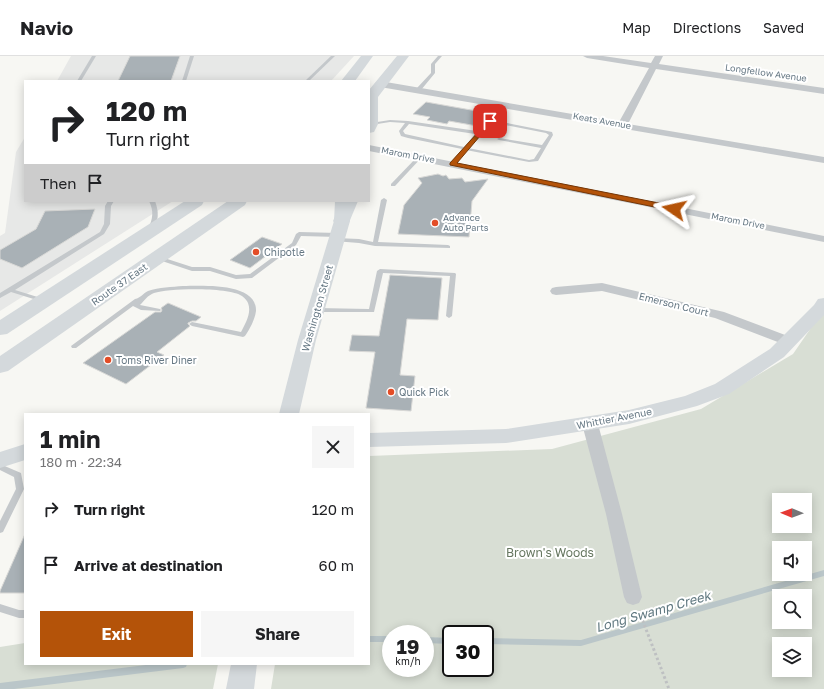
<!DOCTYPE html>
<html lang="en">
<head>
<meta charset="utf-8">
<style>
  :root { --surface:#fff; --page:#f6f6f6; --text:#202124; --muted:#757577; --line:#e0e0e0; --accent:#b45309 }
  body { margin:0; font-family:"Golos Text",sans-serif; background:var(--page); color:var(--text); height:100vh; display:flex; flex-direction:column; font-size:15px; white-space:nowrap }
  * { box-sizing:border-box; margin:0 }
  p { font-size:13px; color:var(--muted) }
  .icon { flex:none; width:22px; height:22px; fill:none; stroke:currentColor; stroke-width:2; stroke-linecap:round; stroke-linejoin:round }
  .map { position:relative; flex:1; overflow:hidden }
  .panel { position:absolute; left:24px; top:357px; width:346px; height:252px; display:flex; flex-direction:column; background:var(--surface); border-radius:0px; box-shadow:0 2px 10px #0003 }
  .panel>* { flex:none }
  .banner { position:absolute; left:24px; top:24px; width:346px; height:122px; border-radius:0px; box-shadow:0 2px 10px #0003; background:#fff; color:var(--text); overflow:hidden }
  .needle { width:26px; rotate:271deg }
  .controls { position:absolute; left:772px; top:437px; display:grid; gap:8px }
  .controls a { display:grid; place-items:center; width:40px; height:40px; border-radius:0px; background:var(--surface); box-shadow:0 2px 10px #0003; font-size:20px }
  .speed { position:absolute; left:382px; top:569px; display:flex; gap:8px; font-size:20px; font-weight:700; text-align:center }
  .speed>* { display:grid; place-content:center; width:52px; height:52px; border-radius:50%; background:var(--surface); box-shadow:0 2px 10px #0003; line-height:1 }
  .speed small { font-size:10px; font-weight:400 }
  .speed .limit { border:2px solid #111; border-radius:6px; background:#fff; color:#111 }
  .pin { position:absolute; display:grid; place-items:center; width:34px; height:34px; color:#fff; margin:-17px; border-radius:8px; box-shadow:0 2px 6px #0006 }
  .me { position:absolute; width:44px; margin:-22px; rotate:281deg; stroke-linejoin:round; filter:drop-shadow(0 0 3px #0008) }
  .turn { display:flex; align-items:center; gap:14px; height:84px; padding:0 16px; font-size:18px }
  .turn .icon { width:52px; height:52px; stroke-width:2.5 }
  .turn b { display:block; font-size:28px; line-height:34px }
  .then { display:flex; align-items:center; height:38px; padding:0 16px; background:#0003; gap:8px; font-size:15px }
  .round { display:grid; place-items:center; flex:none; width:42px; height:42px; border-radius:0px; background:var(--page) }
  .headline { display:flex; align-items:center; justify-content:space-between; height:68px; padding:0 16px }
  h1 { font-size:24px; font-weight:700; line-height:30px }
  .action { display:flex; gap:8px; margin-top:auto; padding:8px 16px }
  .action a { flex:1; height:46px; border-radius:0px; background:var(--accent); color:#fff; font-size:16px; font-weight:700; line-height:46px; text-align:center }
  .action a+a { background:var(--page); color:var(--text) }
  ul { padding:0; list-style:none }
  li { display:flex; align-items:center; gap:12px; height:56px; padding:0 16px }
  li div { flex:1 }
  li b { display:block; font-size:15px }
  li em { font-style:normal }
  header { display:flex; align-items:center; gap:24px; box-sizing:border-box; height:56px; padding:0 20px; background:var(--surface); border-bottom:1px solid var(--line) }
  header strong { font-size:19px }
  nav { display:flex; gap:22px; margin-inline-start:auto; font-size:14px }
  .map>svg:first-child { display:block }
</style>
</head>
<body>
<header>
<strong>Navio</strong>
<nav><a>Map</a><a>Directions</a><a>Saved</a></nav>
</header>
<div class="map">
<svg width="824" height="633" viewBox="0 0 824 633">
  <rect width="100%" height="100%" fill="#f7f7f3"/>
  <g fill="#e7e8e7">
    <polygon points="71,0 354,0 331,25 57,25"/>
    <polygon points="25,81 25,145 173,145 0,255 0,180 5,177 16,96"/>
  </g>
  <g fill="#d8ded4" fill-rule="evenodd">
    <path d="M824 253V633H271L275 608H369V400L552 393 701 353 793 298ZM779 444H805V470H779ZM779 492H805V518H779ZM779 540H805V566H779ZM391 578H425V612H391ZM451 578H485V612H451ZM779 588H805V614H779Z"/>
    <polygon points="25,587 25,608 218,608 213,633 0,633 0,591"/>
  </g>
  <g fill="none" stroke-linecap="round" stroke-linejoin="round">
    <g fill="#bac6c9" fill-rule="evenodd">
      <polygon points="824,514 824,520 581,590 485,588 485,582 581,584"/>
      <rect x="369" y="580" width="22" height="6"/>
      <polygon points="425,581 451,582 451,588 425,587"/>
      <polygon points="154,608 187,608 186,611 183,612 14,633 0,633 0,627"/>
    </g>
  </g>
  <g fill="#a9b1b6" stroke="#d8d8d6">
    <polygon points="130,0 180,0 171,25 118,25"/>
    <polygon points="426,46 488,57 477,70 449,65 447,68 427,64 430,61 413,58"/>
    <polygon points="438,118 443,120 446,119 449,123 462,122 465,126 488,123 472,145 469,181 398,178 404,149 422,127 418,122"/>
    <polygon points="95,153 88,171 22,212 0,203 0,194 36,173 45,155"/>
    <polygon points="262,181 282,188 250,212 230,204"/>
    <polygon points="390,219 442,222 438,264 407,263 400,319 415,320 411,355 366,352 375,296 349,295 352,279 379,280"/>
    <polygon points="168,247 201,261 196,265 192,265 188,267 188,268 190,270 157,296 164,299 126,328 83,307 155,256 161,256 162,254 161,252"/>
    <polygon points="25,478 25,537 0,537 0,535"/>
  </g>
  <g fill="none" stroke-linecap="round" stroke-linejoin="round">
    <polyline stroke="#bec0c2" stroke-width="3" stroke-dasharray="2.5 2.5" stroke-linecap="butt" points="639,555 669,633"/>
    <g fill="#c4c8cb" fill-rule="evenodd">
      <polygon points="92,0 96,0 81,25 77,25"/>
      <polygon points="190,0 194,0 186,25 182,25"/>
      <polygon points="331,0 335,0 309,25 305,25"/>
      <polygon points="438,0 442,0 435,8 435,17 421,34 417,34 417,32 431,17 431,8"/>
      <path d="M501 47 505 48 492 64 552 76 553 79 538 105 529 106 466 94 454 109H452L450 108 462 93 408 82 401 80 399 75 405 67 390 66 371 69 369 68 371 67 390 64 408 65 477 75ZM490 66 546 77 549 79 542 89 499 82 497 83 499 84 541 92 534 103 529 104 468 92ZM409 68 475 78 464 91 405 78 403 75Z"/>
      <polygon points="418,100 422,101 395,130 391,130 391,128"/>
      <polygon points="384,142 387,144 378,186 448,189 450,190 450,192 375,190 359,187 334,185 333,184 336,182 359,183 373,186 381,144"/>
      <polygon points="108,145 114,145 111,150 110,168 104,178 15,234 44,243 45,244 44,245 40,245 11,236 0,242 0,237 100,176 104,168 105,150"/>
      <path d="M149 145H155C159 156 159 164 153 174L151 175 148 173C153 163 154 155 149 145Z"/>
      <polygon points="299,176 338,177 341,179 338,181 301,180 296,189 252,222 236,223 210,215 192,215 156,203 155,202 158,200 192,211 210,211 236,219 250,218 292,187 296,178"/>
      <polygon points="380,213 455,217 456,218 452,260 449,262 446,260 450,220 383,217 374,256 317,256 314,254 317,252 369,253 377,215"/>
      <path d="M183 230C201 230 257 226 256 255 255 263 250 273 245 280L243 281 192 270 189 268 192 266 241 276C245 268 252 257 248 247 247 245 245 242 242 240 229 231 169 232 154 237 148 239 144 245 140 249L160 253 161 254 160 255 141 254 133 250 76 292H72L71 290 135 243C141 242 143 237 148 235 159 231 172 231 183 230Z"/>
      <polygon points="0,408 21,417 24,433 3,476 0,477 0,465 16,433 14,421 0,414"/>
      <polygon points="0,548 19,554 25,554 25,562 19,562 0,556"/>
    </g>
    <g fill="#c4c8cb" fill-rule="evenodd">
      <polygon points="583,0 603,0 651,7 655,0 663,0 659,8 824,32 824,38 656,13 628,68 824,101 824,107 380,31 376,28 380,25 619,66 649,12 587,2"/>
      <polygon points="369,89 824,180 824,186 369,95"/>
      <polygon points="602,227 724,256 793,282 795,285 793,288 788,289 783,288 715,262 602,235 556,239 552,238 550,235 552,232 556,231"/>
      <polygon points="590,363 595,364 598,368 622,458 642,541 639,547 633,549 627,547 624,541 606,458 582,368 585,364"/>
    </g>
    <g fill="#d4d9dc" fill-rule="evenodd">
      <polygon points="335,145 349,145 350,165 316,284 299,358 279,358 298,284 334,165"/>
      <polygon points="824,242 824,259 784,301 729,338 697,350 629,368 506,387 369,391 369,377 506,373 629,354 685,340 715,328 770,293 814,249 818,243"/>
      <polygon points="25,388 25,404 0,412 0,396"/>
      <polygon points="231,608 257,608 254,633 226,633"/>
    </g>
    <g fill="#d4d9dc" fill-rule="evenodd">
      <polygon points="361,0 373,0 355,25 341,25"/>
      <polygon points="397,0 409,0 378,41 378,68 374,76 369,77 369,34"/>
      <polygon points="185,145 204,145 202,149 7,278 0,279 0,264"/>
      <polygon points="228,145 247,145 245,149 8,315 0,317 0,300"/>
      <polygon points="342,145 358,145 348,169 342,170 336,169 333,165"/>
    </g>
  </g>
  <polygon fill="#b45309" stroke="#753606" points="490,63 493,65 492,66 457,107 674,150 678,153 674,155 450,109 450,107"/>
  <g fill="#e34d27" stroke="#fff" stroke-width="1.5">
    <circle cx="435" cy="167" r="4"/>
    <circle cx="256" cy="196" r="4"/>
    <circle cx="108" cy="304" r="4"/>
    <circle cx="391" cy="336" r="4"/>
  </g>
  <g text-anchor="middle" stroke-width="4" stroke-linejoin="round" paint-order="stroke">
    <g font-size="9" fill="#667884" stroke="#fff">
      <text transform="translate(766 17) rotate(8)" y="3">Longfellow Avenue</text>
      <text transform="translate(602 65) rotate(10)" y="3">Keats Avenue</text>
      <text transform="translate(408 99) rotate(11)" y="3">Marom Drive</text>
      <text transform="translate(738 165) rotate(11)" y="3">Marom Drive</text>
    </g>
    <g font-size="9" fill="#667884" stroke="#fff" text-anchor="start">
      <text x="443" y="165">Advance<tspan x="443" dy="10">Auto Parts</tspan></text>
    </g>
    <g font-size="10" fill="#667884" stroke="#fff" text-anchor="start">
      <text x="264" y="200">Chipotle</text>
      <text x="116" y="308">Toms River Diner</text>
      <text x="399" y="340">Quick Pick</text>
    </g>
    <g font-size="10" fill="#667884" stroke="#fff">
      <text transform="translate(119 228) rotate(-35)" y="4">Route 37 East</text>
      <text transform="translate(674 248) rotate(14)" y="4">Emerson Court</text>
      <text transform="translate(317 252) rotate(-74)" y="4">Washington Street</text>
      <text transform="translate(614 362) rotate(-11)" y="4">Whittier Avenue</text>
    </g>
    <g font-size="12" fill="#667760" stroke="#fff">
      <text x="550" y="501">Brown's Woods</text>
    </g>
    <g font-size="13" font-style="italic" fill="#617981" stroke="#fff">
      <text transform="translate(653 555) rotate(-16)" y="5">Long Swamp Creek</text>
    </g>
  </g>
</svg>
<div class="controls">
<a><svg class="needle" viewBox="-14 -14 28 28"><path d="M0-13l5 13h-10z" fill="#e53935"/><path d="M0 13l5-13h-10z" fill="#757577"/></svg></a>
<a><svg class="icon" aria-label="sound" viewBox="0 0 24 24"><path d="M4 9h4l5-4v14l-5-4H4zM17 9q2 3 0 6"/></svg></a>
<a><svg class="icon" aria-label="search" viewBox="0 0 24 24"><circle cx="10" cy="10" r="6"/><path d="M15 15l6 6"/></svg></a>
<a><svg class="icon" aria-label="layers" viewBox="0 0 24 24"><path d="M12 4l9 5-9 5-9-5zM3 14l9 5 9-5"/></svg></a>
</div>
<div class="speed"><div>19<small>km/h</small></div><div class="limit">30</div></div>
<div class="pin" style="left:490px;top:65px;background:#d93025"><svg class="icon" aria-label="arrive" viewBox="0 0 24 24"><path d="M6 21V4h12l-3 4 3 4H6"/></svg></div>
<svg class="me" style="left:674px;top:153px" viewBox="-20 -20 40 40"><path d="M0-17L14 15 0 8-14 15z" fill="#b45309" stroke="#fff" stroke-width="4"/></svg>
<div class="banner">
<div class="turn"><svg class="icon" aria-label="right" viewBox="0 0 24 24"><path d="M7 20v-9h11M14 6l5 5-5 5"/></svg><div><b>120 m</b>Turn right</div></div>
<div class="then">Then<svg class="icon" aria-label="arrive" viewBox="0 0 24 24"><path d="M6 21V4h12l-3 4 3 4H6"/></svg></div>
</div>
<section class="panel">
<div class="headline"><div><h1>1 min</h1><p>180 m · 22:34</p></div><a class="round"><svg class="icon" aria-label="close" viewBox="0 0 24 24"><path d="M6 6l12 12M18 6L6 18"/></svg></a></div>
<ul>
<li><svg class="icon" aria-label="right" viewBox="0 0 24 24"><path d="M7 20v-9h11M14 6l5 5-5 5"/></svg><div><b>Turn right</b></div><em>120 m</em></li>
<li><svg class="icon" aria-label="arrive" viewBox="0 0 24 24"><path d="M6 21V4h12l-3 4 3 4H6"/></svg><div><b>Arrive at destination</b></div><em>60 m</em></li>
</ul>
<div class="action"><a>Exit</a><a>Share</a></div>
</section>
</div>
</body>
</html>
